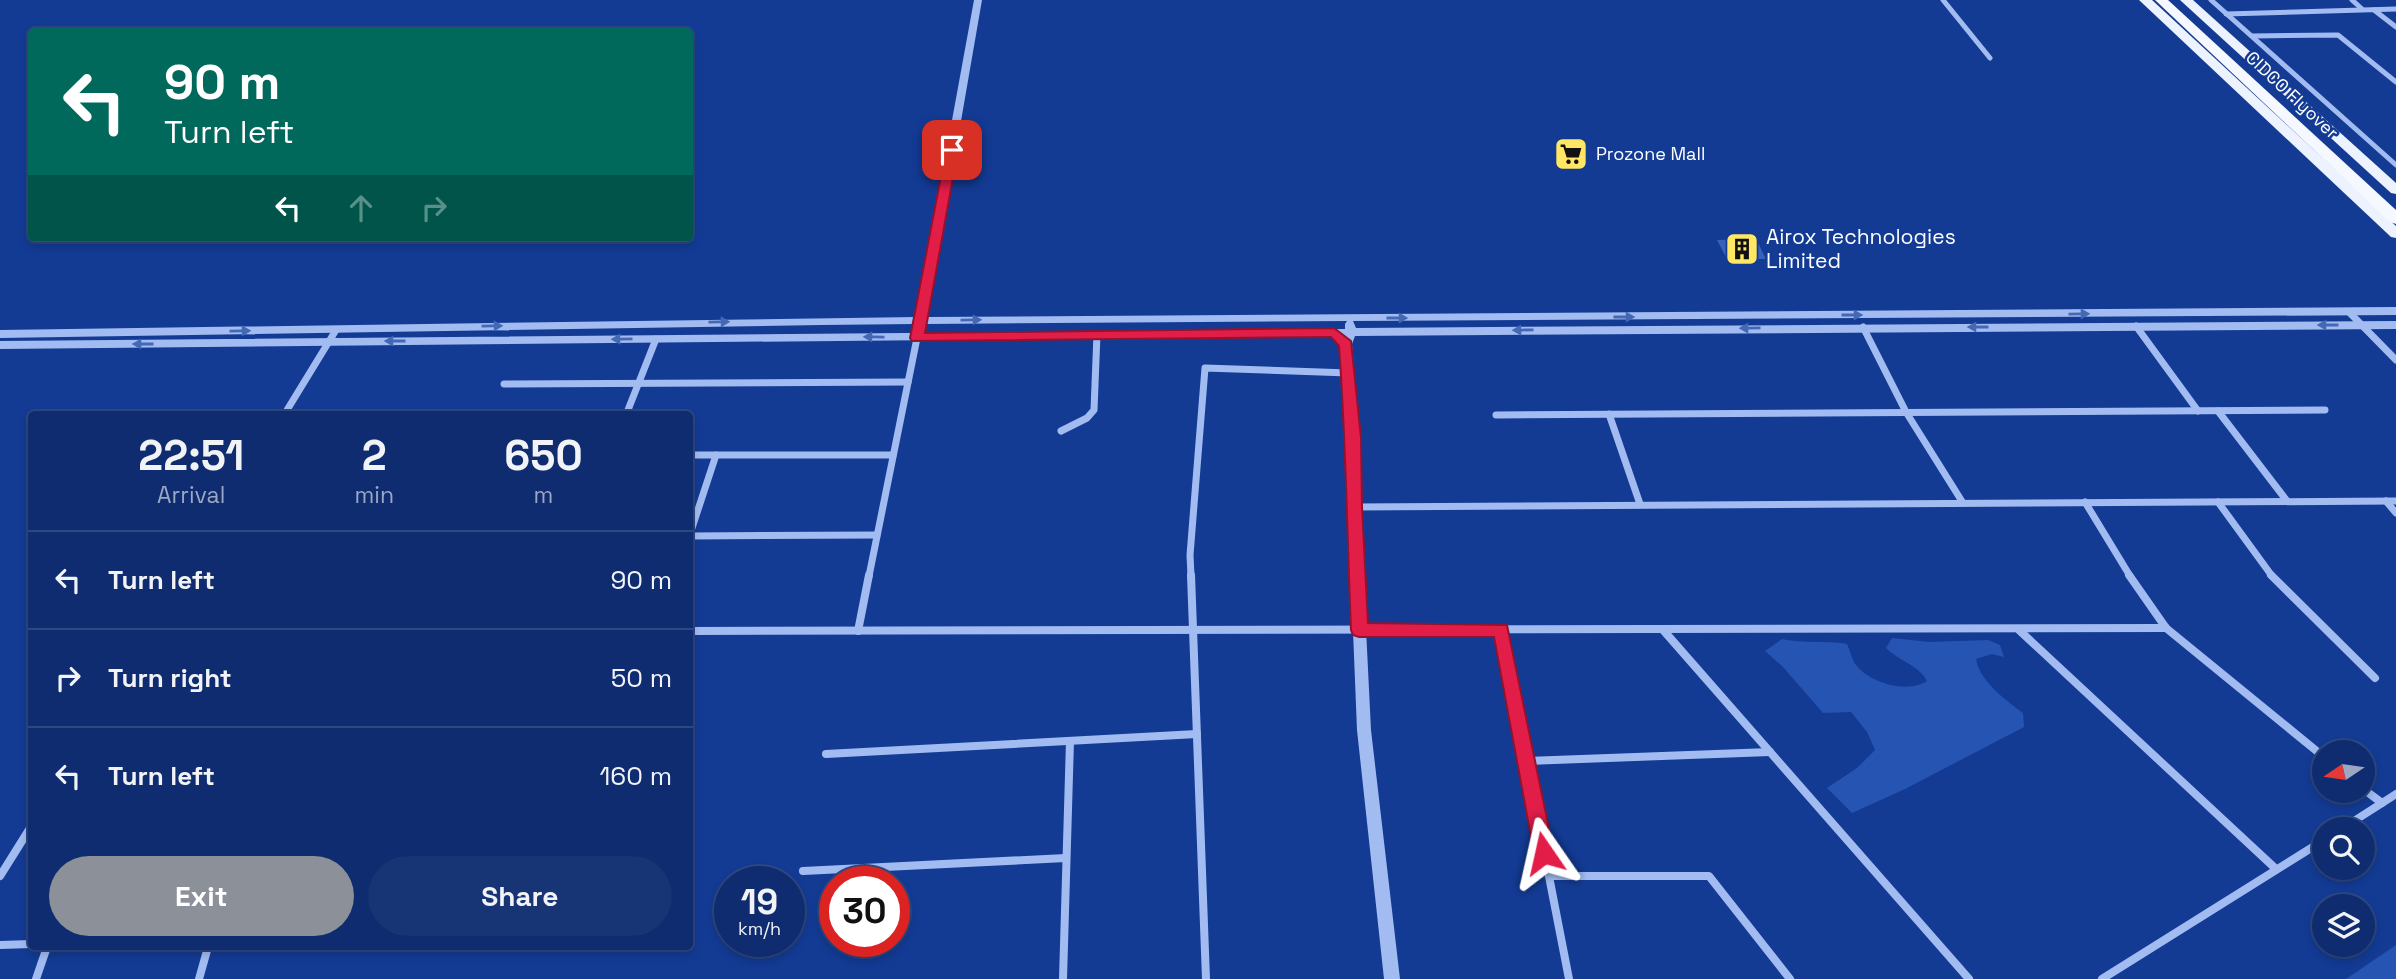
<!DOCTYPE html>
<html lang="en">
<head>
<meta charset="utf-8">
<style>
  :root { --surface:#0e2c6f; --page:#173474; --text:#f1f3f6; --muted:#9ba7c3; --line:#2e4882; --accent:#8c9099 }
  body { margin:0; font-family:"Space Grotesk",sans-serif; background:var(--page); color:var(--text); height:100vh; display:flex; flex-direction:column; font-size:26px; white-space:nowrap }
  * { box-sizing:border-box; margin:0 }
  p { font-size:23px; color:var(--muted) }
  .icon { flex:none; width:38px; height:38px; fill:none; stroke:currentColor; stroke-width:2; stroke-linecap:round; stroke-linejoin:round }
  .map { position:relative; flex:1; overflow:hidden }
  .drawer { position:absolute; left:28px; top:411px; width:665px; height:539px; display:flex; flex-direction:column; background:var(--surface); border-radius:7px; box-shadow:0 4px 10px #0003,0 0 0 2px var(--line) }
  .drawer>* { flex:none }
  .guide { position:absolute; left:28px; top:28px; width:665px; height:214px; border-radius:7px; box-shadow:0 4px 10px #0003,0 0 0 2px var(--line); background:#00695c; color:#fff; overflow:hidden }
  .needle { width:46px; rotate:257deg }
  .tools { position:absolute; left:2312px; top:740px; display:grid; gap:14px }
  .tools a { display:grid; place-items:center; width:63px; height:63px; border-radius:50%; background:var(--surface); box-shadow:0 4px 10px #0003,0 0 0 2px var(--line); font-size:35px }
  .speed { position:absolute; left:714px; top:866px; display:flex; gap:14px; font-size:35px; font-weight:700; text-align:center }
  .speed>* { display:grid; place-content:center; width:91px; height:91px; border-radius:50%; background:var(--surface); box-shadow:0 4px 10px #0003,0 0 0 2px var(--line); line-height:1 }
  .speed small { font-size:18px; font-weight:400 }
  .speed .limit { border:10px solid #d22; background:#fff; color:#111 }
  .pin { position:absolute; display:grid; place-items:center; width:60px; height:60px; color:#fff; margin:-30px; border-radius:14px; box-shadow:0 4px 10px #0006 }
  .me { position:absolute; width:77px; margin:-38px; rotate:349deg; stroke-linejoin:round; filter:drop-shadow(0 0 5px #0008) }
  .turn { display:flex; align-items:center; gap:24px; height:147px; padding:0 21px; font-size:32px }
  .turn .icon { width:91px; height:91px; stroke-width:2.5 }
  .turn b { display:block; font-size:49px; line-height:60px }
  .lanes { display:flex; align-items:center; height:66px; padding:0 21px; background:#0003; justify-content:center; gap:35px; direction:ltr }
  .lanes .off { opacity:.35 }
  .eta { display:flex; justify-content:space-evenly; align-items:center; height:119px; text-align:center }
  .eta b { font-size:42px; font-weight:700; line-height:49px }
  .primary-button { display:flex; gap:14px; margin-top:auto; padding:14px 21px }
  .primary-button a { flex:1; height:80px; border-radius:42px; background:var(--accent); color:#fff; font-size:28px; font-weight:700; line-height:80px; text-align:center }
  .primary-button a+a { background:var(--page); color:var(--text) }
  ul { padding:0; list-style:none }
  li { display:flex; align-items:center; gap:21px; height:98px; padding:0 21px; border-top:2px solid var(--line) }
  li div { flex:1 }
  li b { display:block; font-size:26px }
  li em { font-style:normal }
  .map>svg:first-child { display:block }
</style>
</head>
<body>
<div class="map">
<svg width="2396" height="979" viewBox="0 0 2396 979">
  <rect width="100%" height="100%" fill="#133b94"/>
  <g fill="#2654b3">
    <path d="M1892 638 1929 642 1988 640 2000 645 2004 657 1992 654 1976 659C1979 681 2007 701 2023 713L2024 727 1905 789 1852 813 1827 788 1857 768 1875 750 1867 732 1851 712 1823 713 1783 667 1765 651 1782 639C1804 644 1825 640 1847 644 1850 650 1852 660 1856 665 1870 683 1907 694 1927 681 1919 665 1899 661 1886 648Z"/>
    <polygon points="2396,945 2396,979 2346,979"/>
  </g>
  <polygon fill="#3762bb" points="1756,239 1766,259 1727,259 1717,240"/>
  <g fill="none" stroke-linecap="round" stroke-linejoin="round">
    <g stroke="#a2bcf2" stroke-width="5">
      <polyline points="1943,0 1990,58"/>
      <polyline points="2211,0 2396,165"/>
      <polyline points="2352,0 2362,9"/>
      <polyline points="2374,10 2396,27"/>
      <polyline points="2226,14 2396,9"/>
      <polyline points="2252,36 2338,35 2396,82"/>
    </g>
    <g stroke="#a2bcf2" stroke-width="7">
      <polyline points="2349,312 2396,360"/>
      <polyline points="2136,326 2198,411"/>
      <polyline points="1863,327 1906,412 1963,503"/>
      <polyline points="504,384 908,382"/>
      <polyline points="2218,411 2287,501"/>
      <polyline points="1609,414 1640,504"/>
      <polyline points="284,415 336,330"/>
      <polyline points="626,415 656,339"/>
      <polyline points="1496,415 2325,410"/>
      <polyline points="1061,431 1087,418 1094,410 1097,334"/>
      <polyline points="690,455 893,455"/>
      <polyline points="2386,501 2396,513"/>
      <polyline points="2085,502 2130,576"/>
      <polyline points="2218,502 2272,576"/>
      <polyline points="1354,507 2396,501"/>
      <polyline points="690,534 716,455"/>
      <polyline points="690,536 877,535"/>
      <polyline points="869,576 917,338"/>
      <polyline points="1191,576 1190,555 1205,368 1349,373"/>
    </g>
    <g stroke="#a2bcf2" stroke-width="8">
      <polyline points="1191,575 1206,979"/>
      <polyline points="2129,575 2166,628 2324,757"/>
      <polyline points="2271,575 2375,678"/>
      <polyline points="1501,630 1569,979"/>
      <polyline points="2019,630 2276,869"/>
      <polyline points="690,631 2166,628"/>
      <polyline points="858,631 869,575"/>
      <polyline points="1664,631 1969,979"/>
      <polyline points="826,754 1197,734"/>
      <polyline points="1527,761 1770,752"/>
      <polyline points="2362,788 2382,803"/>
      <polyline points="2340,830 2396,794"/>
      <polyline points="803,871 1066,858"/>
      <polyline points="0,876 32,825"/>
      <polyline points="1549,876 1709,876 1790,979"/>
      <polyline points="0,945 32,944"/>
      <polyline points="36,979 47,947"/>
      <polyline points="199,979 208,947"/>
      <polyline points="1063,979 1070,741"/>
      <polyline points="2102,979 2324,840"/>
    </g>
    <polygon fill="#a2bcf2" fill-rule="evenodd" points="974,0 982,0 927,317 2396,307 2396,315 1353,321 1356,328 2396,321 2396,329 1355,336 1352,344 1360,438 1360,507 1371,730 1400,979 1384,979 1357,730 1348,507 1348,438 1340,344 1344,336 0,349 0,341 1345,329 1345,324 1347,321 926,324 924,330 916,330 915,324 822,325 0,338 0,330 916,317"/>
    <g fill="#edf2ff" fill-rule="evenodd">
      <polygon points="2139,0 2152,0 2396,226 2396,238 2391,237"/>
      <polygon points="2180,0 2193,0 2396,183 2396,194 2391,193"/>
    </g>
    <polygon fill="#f6f8ff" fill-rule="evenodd" points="2155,0 2168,0 2396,210 2396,224 2390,222"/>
  </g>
  <defs><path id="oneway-solid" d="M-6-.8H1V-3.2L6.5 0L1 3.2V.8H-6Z" transform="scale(1.75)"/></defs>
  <g fill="#4568b5">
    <use href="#oneway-solid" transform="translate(2079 314) rotate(-1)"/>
    <use href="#oneway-solid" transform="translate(1852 315)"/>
    <use href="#oneway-solid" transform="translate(1624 317)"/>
    <use href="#oneway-solid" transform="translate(1397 318)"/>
    <use href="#oneway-solid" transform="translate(971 320) rotate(-1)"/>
    <use href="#oneway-solid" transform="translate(719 322) rotate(-1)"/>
    <use href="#oneway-solid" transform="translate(2328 325) rotate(180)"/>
    <use href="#oneway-solid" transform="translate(492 326) rotate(-1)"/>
    <use href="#oneway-solid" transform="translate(1978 327) rotate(180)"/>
    <use href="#oneway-solid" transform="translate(1750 328) rotate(179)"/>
    <use href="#oneway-solid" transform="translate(1523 330) rotate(179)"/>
    <use href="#oneway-solid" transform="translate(240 331) rotate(-1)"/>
    <use href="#oneway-solid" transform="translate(874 337) rotate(-179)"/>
    <use href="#oneway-solid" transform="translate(622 339) rotate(179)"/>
    <use href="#oneway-solid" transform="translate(395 341) rotate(180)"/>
    <use href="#oneway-solid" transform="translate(143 344) rotate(180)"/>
  </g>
  <path fill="#e11d48" stroke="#92132f" stroke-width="2" d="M952 146 958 150 925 333 1334 328 1351 341 1361 438 1362 507 1368 623 1507 625 1554 853 1551 860 1544 862 1537 860 1534 853 1494 637H1359L1353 635 1351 630C1347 535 1346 440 1339 346L1331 337 912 341 910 338 946 150Z"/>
  <defs>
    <symbol id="supermarket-square" viewBox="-11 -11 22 22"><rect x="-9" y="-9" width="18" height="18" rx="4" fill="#ffe663" stroke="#133b94"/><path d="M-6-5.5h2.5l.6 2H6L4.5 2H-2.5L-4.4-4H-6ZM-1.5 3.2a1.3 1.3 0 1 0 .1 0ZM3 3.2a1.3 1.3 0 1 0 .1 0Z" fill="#111"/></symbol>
    <symbol id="building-square" viewBox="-11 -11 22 22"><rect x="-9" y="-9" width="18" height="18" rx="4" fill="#ffe663" stroke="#133b94"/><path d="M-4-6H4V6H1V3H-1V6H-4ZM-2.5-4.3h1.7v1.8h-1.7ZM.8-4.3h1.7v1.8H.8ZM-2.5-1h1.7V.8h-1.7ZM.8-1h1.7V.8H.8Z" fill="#111"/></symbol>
  </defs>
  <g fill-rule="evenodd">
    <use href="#supermarket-square" x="1552" y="135" width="38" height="38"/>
    <use href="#building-square" x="1723" y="230" width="38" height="38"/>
  </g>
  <g text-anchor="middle" stroke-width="5" stroke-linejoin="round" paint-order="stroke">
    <g font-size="18" fill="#fff" stroke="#133b94">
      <text transform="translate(2292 95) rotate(43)" y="6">CIDCO Flyover</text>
    </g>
    <g font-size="18" fill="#fff" stroke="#133b94" text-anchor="start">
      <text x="1596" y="160">Prozone Mall</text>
    </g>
    <g font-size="21" fill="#fff" stroke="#133b94" text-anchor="start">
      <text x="1766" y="244">Airox Technologies<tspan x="1766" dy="24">Limited</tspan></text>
    </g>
  </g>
</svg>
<div class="tools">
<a><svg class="needle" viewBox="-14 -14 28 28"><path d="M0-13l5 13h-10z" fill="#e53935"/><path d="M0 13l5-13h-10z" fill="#9ba7c3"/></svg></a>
<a><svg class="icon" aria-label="search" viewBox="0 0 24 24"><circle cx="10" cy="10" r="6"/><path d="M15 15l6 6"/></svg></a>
<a><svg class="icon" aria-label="layers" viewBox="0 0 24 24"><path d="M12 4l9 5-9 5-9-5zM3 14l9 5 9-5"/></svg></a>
</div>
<div class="speed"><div>19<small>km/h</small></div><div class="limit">30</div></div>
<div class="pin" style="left:952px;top:150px;background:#d93025"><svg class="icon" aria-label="arrive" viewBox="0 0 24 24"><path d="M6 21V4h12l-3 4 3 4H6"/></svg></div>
<svg class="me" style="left:1544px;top:853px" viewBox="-20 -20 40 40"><path d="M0-17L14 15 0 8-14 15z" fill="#e11d48" stroke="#fff" stroke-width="4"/></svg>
<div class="guide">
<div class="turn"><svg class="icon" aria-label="left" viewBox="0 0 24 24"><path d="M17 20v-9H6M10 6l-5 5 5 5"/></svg><div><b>90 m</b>Turn left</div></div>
<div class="lanes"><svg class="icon" aria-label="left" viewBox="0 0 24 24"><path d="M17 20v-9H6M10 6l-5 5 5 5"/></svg><svg class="icon off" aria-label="ahead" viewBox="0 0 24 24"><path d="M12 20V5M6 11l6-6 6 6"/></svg><svg class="icon off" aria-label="right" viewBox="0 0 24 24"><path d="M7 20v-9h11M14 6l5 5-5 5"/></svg></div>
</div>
<section class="drawer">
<div class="eta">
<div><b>22:51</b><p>Arrival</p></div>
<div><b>2</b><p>min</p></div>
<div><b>650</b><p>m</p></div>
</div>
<ul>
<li><svg class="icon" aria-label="left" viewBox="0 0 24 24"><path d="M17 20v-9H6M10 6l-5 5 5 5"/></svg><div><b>Turn left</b></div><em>90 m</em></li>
<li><svg class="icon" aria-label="right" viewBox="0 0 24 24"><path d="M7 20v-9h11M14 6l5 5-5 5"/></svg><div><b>Turn right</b></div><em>50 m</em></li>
<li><svg class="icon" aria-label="left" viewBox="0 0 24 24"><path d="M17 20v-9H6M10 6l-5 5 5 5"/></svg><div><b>Turn left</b></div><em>160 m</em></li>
</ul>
<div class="primary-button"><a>Exit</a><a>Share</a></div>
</section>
</div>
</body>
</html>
